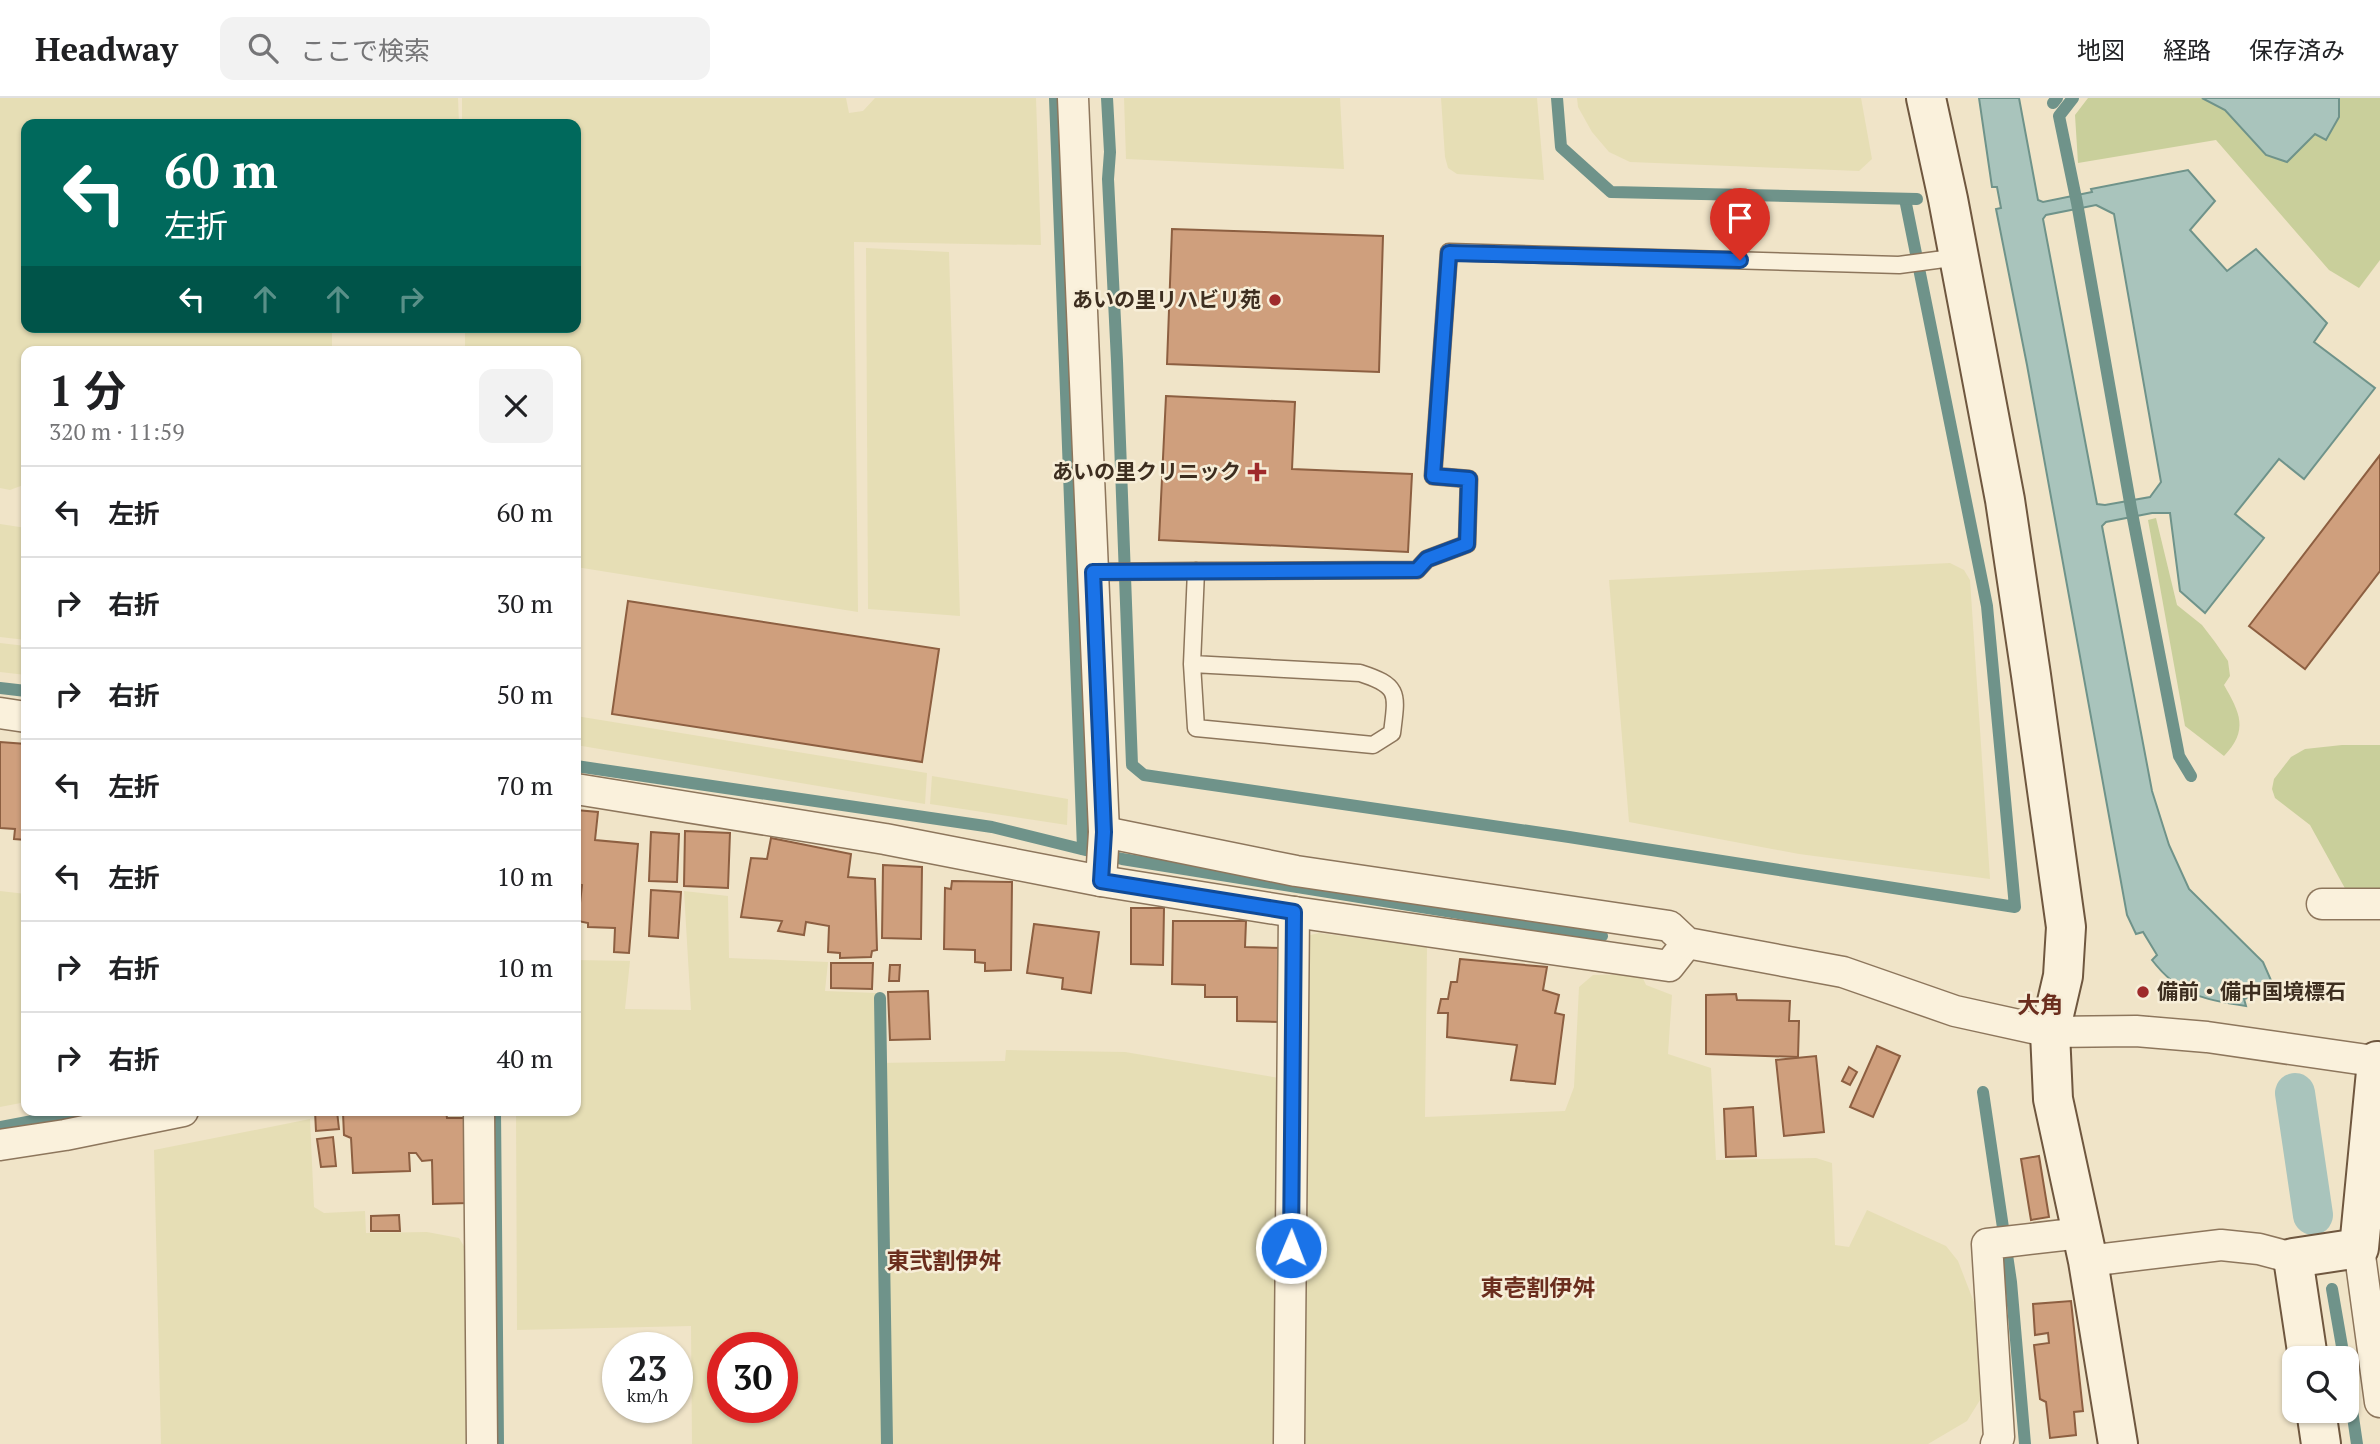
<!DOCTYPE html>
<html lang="ja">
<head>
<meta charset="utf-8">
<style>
  :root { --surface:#fff; --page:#f2f2f2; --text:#202124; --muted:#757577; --line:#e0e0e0 }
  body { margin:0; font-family:"PT Serif","Noto Sans JP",serif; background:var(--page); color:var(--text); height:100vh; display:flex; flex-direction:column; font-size:26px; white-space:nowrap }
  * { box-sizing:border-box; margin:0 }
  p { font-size:23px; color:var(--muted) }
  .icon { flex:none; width:38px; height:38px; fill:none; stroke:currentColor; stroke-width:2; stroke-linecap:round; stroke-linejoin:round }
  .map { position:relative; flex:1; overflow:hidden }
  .drawer { position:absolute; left:21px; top:248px; width:560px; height:770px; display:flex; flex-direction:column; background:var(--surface); border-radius:14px; box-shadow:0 2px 5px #0004 }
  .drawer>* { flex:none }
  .hud { position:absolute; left:21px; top:21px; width:560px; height:214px; border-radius:14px; box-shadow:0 2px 5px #0004; background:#00695c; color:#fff; overflow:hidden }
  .fabs { position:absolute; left:2282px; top:1248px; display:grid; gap:14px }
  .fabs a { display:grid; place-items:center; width:77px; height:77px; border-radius:14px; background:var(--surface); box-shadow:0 2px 5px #0004; font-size:35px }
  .speed { position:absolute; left:602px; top:1234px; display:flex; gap:14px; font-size:35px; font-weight:700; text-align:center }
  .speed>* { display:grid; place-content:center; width:91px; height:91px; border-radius:50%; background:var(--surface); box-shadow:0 2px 5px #0004; line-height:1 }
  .speed small { font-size:18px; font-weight:400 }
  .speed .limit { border:10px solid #d22; background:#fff; color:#111 }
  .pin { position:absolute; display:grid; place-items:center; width:60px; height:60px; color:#fff; margin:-72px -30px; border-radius:50% 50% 50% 0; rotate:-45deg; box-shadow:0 0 7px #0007 }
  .pin .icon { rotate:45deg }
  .me { position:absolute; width:77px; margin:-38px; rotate:1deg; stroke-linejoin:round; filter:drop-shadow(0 0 5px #0008) }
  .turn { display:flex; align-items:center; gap:24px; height:147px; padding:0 28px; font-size:32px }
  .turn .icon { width:91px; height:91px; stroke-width:2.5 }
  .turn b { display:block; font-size:49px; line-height:60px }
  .lanes { display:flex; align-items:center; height:66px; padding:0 28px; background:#0003; justify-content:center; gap:35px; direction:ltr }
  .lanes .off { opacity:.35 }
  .round { display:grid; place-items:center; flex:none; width:74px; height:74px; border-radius:14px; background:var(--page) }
  .headline { display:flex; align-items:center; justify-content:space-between; height:119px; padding:0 28px }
  h1 { font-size:42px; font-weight:700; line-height:52px }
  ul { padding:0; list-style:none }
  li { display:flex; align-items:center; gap:21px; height:91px; padding:0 28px; border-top:2px solid var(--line) }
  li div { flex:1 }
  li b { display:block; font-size:26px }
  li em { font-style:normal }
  header { display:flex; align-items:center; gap:42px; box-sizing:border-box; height:98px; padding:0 35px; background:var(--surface); border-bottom:2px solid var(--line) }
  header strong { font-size:33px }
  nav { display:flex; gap:38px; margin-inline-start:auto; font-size:24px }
  .search { width:490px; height:63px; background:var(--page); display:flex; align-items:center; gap:18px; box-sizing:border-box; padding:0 24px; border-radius:14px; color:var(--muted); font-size:26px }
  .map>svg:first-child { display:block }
</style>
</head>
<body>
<header>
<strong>Headway</strong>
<div class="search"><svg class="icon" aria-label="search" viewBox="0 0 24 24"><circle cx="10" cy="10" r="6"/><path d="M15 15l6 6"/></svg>ここで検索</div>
<nav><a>地図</a><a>経路</a><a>保存済み</a></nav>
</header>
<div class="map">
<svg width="2380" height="1346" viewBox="0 0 2380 1346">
  <rect width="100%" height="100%" fill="#f0e4c8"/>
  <g fill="#e6deb5" fill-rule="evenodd">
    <polygon points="0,0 458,0 459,26 26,26 26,229 332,229 332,254 26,254 26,386 10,392 0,390"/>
    <polygon points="462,0 846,0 849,15 863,13 875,0 1036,0 1041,147 854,144 858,514 576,469 576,254 465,254 465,229 576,229 576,26 462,26"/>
    <polygon points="1124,0 1340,0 1344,71 1126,61"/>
    <polygon points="1441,0 1537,0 1544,82 1457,76 1448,70 1445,59"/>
    <polygon points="1577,0 1861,0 1872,61 1859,73 1630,64 1609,54 1592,34 1578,9"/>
    <polygon points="866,150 949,154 960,518 868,511"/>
    <polygon points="0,426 26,430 26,542 0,539"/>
    <polygon points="1950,465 1964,472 1970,482 1990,781 1799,756 1629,724 1609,482"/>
    <polygon points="0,545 26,548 26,577 0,574"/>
    <polygon points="576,618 927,675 925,706 576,647"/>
    <polygon points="932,678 1068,701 1067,727 930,706"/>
    <polygon points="0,793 26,796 26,1004 0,1009"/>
    <path d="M684 793 728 798 729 860 828 864 825 893 876 895V965L1005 963 1006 952 1125 954 1297 983 1306 838 1319 835 1427 849 1425 1019 1565 1013 1574 989 1579 889 1593 877 1641 876 1646 887 1672 897 1668 956 1711 970 1716 1062 1816 1060 1832 1065 1835 1147 1849 1149 1867 1112 1946 1148 1958 1163 1975 1207 1983 1278 1980 1302 1967 1323 1928 1346H692L691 1228 517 1232 516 1013H576V862L630 863 625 911 691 912ZM723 1250H782V1309H723Z"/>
    <polygon points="310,1021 314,1109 324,1115 365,1113 366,1135 427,1134 459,1140 465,1150 469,1346 161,1346 154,1052"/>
  </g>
  <g fill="#c9cf9b">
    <polygon points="2088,0 2380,0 2380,162 2359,190 2329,172 2216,42 2078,65 2075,17"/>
    <path d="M2156 420 2177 507 2202 527 2215 544 2228 563 2230 578 2224 587C2240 615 2249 632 2224 658L2185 628 2148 422Z"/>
    <polygon points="2342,647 2380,647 2380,793 2347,794 2310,727 2275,700 2272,691 2274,681 2291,659 2305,651"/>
  </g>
  <g fill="#a9c4bc" stroke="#6f938a" stroke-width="2" fill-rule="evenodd">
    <path d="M1979 0H2019L2038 102 2043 104 2092 94 2091 91 2188 72 2215 103 2190 132 2227 173 2256 151 2327 225 2314 244 2375 290 2304 381 2279 361 2235 416 2264 440 2205 515 2180 493 2170 415H2152L2106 424 2102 428 2152 693 2169 747 2189 791 2263 864 2277 896 2263 902 2260 896 2244 901 2246 908C2204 902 2179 897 2152 862L2157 857 2143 834 2136 836 2127 817 2027 267 1996 111 2001 110 1997 89H1992ZM2096 107 2114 116 2161 384 2150 399 2105 407 2097 406 2043 121 2046 117Z"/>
    <polygon points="2202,0 2339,0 2339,19 2326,42 2315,36 2287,64 2266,57 2225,12"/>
  </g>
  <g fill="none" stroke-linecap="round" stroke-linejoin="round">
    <g stroke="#6f938a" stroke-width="12">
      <polyline points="1055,0 1083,751"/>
      <polyline points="1107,0 1110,54 1108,81 1117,263 1132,667 1144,677 1569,739 2015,809 1987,508 1905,101"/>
      <polyline points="1557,0 1561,49 1611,94 1917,101"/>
      <polyline points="2073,0 2059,18 2077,105 2131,410 2179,658 2191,678"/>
      <polyline points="2053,5 2057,0"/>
      <polyline points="0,590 26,593"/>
      <polyline points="576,668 992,729 1122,761 1602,838"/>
      <polyline points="880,900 887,1346"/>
      <polyline points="1983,994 2011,1184 2025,1346"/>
      <polyline points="495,1013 498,1346"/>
      <polyline points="0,1029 85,1013"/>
      <polyline points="2332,1191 2344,1260"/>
      <polyline points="2347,1278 2357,1346"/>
    </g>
    <polyline stroke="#a9c4bc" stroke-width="40" points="2295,995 2313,1117"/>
  </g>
  <g fill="#cf9f7d" stroke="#8d5f41" stroke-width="2">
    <polygon points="1172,131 1383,138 1379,274 1167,266"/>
    <polygon points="1166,298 1295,304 1292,371 1412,376 1408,454 1159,442"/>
    <polygon points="2380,357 2380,473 2305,571 2249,528"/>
    <polygon points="628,503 939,551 922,664 612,616"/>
    <polygon points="0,644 26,646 26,742 14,741 15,731 0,730"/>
    <polygon points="576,712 598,714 595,742 638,746 629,855 614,854 615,830 588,829 588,825 578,823 582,787 576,786"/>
    <polygon points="685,733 730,735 728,790 684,788"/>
    <polygon points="651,734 679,736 677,784 649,783"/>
    <polygon points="771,740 851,756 848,779 875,781 877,852 872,853 871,859 840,860 840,855 828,854 829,828 806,824 804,837 778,833 782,823 741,819 751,760 767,761"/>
    <polygon points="883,767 922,769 921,841 882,840"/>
    <polygon points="952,783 1012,784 1011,872 985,873 985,865 975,864 975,852 944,851 945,790 951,791"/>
    <polygon points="651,792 681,794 678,840 649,838"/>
    <polygon points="1131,810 1164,810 1163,867 1131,866"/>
    <polygon points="1173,823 1246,823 1245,849 1281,850 1280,924 1237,923 1237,899 1205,899 1205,887 1172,886"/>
    <polygon points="1034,826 1099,834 1091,895 1062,891 1063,880 1027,875"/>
    <polygon points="1460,861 1547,869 1543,892 1559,897 1555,915 1564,917 1555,986 1511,982 1517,947 1447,939 1448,915 1438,915 1441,901 1448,901 1451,884 1457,884"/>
    <polygon points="831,865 873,865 872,891 831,890"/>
    <polygon points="890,867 900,867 899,883 889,883"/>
    <polygon points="928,893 930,941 890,942 888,894"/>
    <polygon points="1736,896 1737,902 1790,903 1789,923 1799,923 1798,959 1706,956 1706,897"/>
    <polygon points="1877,948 1900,958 1873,1019 1850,1009"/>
    <polygon points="1816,958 1824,1034 1784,1038 1776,962"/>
    <polygon points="1849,969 1857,974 1850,987 1842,983"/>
    <polygon points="1753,1009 1756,1058 1726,1059 1724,1011"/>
    <polygon points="315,1013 337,1013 339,1031 316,1033"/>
    <polygon points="372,1013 446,1013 447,1020 466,1020 468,1105 433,1106 432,1062 422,1063 416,1055 409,1055 410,1073 353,1075 351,1040 344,1037 343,1015"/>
    <polygon points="333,1039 336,1068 321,1069 317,1041"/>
    <polygon points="2039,1058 2049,1119 2031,1122 2021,1061"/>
    <polygon points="399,1117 400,1133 371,1133 371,1118"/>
    <polygon points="2071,1203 2083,1313 2074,1314 2076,1337 2050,1340 2046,1304 2040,1301 2034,1247 2049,1245 2048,1235 2035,1237 2033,1206"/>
  </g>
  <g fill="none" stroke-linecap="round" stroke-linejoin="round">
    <defs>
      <g id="lane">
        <polyline points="1093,474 1196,473"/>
        <path d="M1192 566 1196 630 1373 647 1392 635C1397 595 1400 588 1360 575L1192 566 1196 473 1417 472 1427 461 1467 446 1469 381 1433 378 1449 154 1899 167 1959 159"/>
      </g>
      <g id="street">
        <polyline points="1073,0 1104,734 1101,783"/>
        <polyline points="0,615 26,619"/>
        <polyline points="576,691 885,741 1101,783 1294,814 1669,868 1687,845"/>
        <polyline points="1104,734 1296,773 1669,828 1687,845 1843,874 1955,913 2050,934 2136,933 2207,939 2380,964"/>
        <polyline points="2322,806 2380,806"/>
        <polyline points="479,1013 482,1346"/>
        <polyline points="0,1047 65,1037 183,1013"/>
        <polyline points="2359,1150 2380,1304"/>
        <polyline points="2088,1163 2221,1147 2259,1151 2293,1160"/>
        <polyline points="1289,1346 1294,814"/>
        <polyline points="1996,1346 1999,1339 1987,1146 2081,1135"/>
      </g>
      <g id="secondary">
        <polyline points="1926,0 1948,101 2005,402 2031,577 2066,829 2063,878 2050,934 2053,1001 2088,1163 2118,1346"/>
        <polyline points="2308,1260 2293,1160 2359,1150 2377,963"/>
        <polyline points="2316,1312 2321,1346"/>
      </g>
    </defs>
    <use href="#lane" stroke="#8d765c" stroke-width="19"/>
    <use href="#street" stroke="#8d765c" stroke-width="33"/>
    <use href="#secondary" stroke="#6f573f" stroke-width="42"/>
    <use href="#lane" stroke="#faf1dc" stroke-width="16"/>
    <use href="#street" stroke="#faf1dc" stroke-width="30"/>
    <use href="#secondary" stroke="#faf1dc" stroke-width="38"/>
  </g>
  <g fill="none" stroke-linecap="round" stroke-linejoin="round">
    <defs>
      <polyline id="route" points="1291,1150 1294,814 1101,783 1104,734 1093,474 1417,472 1427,461 1467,446 1469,381 1433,378 1449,155 1740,162"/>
    </defs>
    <use href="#route" stroke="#114b97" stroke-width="18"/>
    <use href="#route" stroke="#1a73e8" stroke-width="12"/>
  </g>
  <g fill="#9e2a2b" stroke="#f7eed8" stroke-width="2.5">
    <circle cx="1275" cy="202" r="7"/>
    <path d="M1253.5 363.5h7v7h7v7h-7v7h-7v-7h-7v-7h7z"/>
    <circle cx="2143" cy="894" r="7"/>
  </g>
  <g text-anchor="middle" stroke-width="5" stroke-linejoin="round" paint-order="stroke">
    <g font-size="21" font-weight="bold" fill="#3d2e20" stroke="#f7eed8" text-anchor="end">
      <text x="1261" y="209">あいの里リハビリ苑</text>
      <text x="1241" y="381">あいの里クリニック</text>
      <text x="2157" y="901" text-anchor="start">備前・備中国境標石</text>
    </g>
    <g font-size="23" font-weight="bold" fill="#6b2e1e" stroke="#f7eed8">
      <text x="2040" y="915">大角</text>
      <text x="944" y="1171">東弐割伊舛</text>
      <text x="1538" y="1198">東壱割伊舛</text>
    </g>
  </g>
</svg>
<div class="fabs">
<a><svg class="icon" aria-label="search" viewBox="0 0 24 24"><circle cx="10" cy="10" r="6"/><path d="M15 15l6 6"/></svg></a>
</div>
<div class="speed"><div>23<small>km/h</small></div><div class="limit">30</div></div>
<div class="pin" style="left:1740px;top:162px;background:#d93025"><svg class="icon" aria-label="arrive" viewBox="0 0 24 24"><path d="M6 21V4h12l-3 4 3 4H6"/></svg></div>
<svg class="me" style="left:1291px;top:1150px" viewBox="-20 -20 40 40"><circle r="17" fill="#1a73e8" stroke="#fff" stroke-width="3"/><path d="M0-11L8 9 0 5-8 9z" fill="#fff"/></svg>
<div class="hud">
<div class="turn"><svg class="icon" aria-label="left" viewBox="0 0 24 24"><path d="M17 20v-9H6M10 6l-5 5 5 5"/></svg><div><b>60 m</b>左折</div></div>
<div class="lanes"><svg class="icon" aria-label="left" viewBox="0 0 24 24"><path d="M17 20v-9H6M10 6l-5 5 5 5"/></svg><svg class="icon off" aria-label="ahead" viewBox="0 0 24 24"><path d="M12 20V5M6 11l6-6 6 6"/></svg><svg class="icon off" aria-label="ahead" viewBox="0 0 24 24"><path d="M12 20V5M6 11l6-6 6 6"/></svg><svg class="icon off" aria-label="right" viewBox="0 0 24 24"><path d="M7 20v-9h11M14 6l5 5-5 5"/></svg></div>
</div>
<section class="drawer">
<div class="headline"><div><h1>1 分</h1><p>320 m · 11:59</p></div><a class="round"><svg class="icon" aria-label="close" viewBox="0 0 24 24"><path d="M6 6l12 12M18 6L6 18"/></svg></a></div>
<ul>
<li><svg class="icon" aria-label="left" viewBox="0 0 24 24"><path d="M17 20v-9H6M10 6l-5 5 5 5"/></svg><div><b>左折</b></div><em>60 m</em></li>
<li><svg class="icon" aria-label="right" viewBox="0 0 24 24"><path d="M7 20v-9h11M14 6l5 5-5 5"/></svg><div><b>右折</b></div><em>30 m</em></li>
<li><svg class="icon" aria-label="right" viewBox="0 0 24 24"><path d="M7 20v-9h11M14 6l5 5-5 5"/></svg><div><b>右折</b></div><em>50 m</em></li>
<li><svg class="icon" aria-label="left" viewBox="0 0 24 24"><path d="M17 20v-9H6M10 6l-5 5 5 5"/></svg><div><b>左折</b></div><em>70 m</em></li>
<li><svg class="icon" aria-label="left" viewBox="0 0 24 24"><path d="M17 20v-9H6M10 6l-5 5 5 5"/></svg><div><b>左折</b></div><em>10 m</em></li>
<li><svg class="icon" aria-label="right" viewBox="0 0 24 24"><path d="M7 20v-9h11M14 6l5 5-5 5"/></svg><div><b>右折</b></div><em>10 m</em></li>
<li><svg class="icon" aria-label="right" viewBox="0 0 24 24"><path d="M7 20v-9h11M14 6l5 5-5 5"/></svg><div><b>右折</b></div><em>40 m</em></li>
</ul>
</section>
</div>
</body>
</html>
